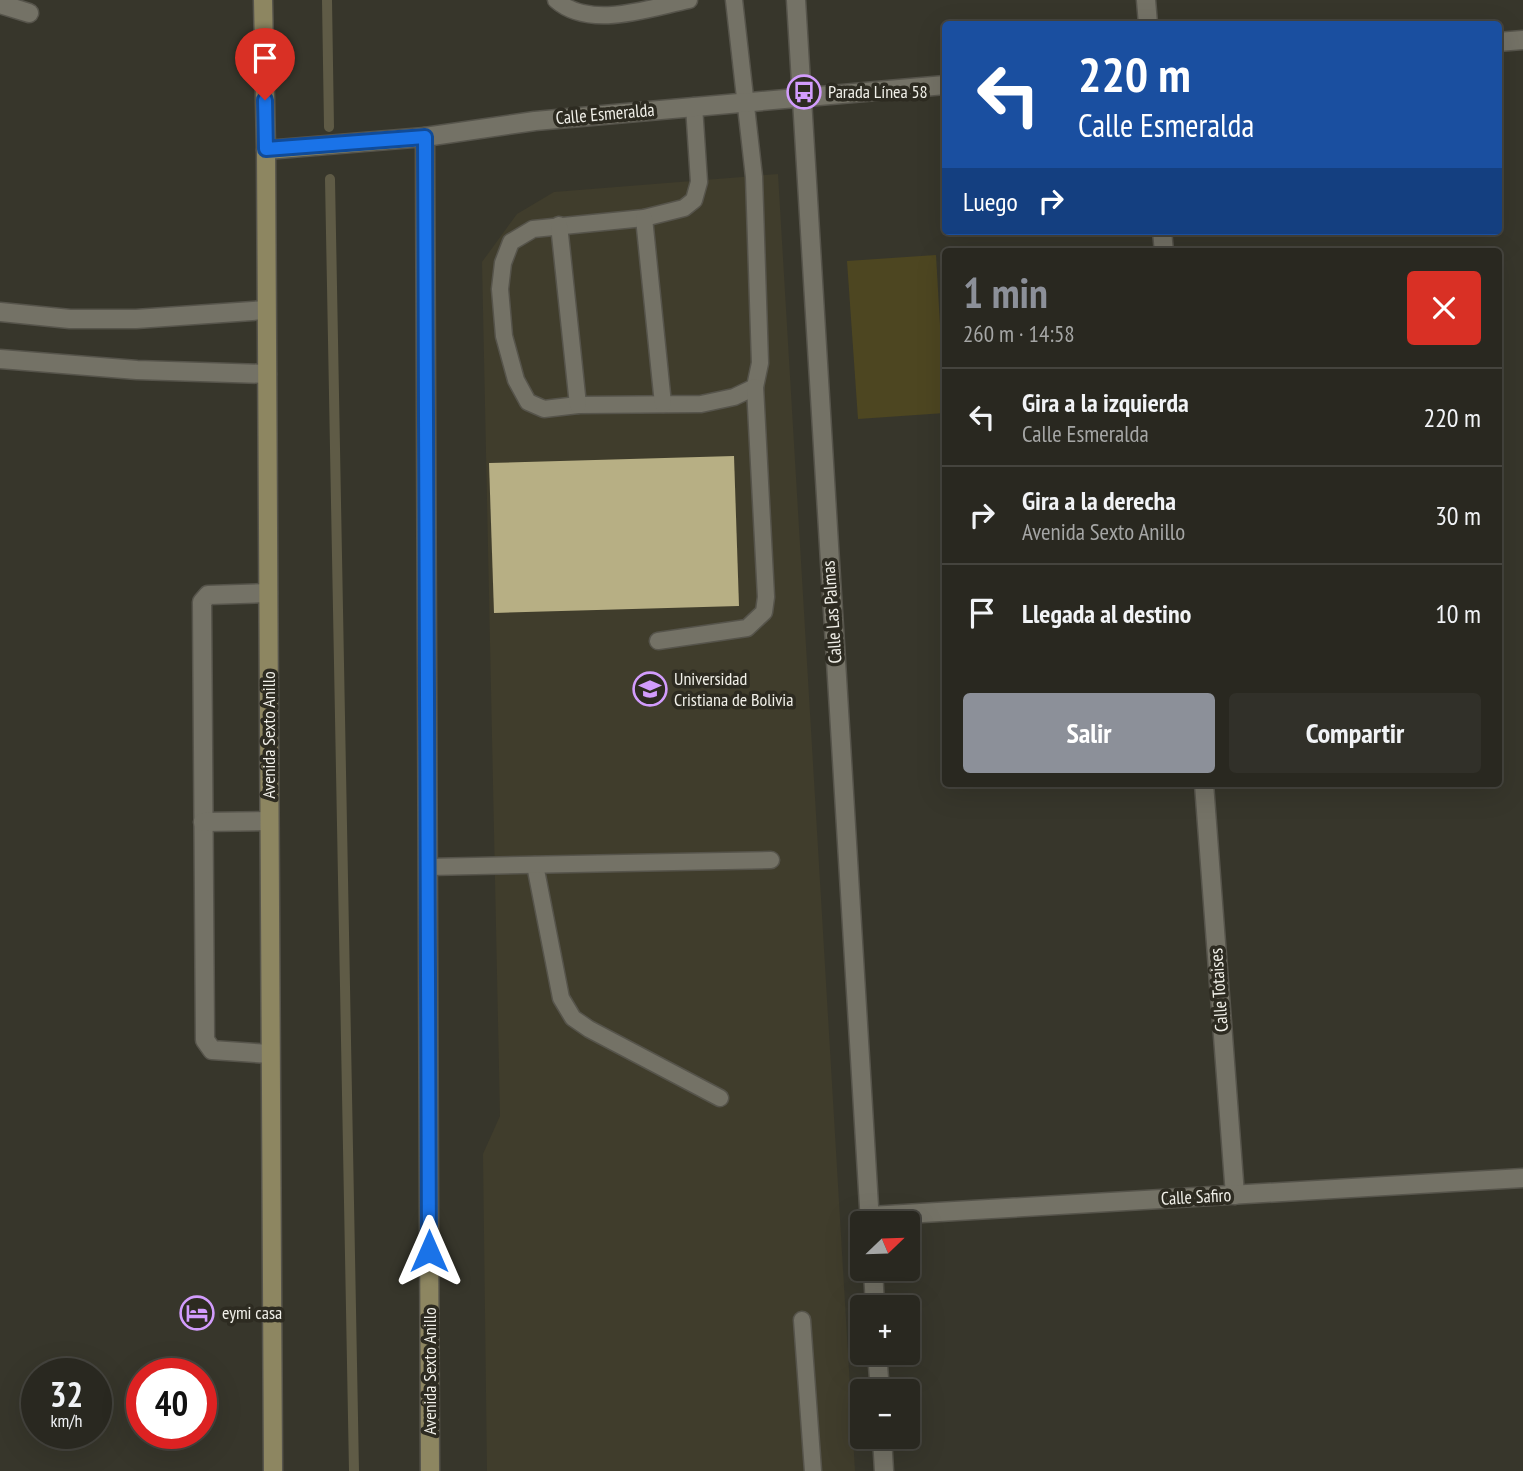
<!DOCTYPE html>
<html lang="es">
<head>
<meta charset="utf-8">
<style>
  :root { --surface:#292820; --page:#313029; --text:#f1f3f6; --muted:#a5a6a5; --line:#45443e; --accent:#8c9099 }
  body { margin:0; font-family:"PT Sans Narrow",sans-serif; background:var(--page); color:var(--text); height:100vh; display:flex; flex-direction:column; font-size:26px; white-space:nowrap }
  * { box-sizing:border-box; margin:0 }
  p { font-size:23px; color:var(--muted) }
  .icon { flex:none; width:38px; height:38px; fill:none; stroke:currentColor; stroke-width:2; stroke-linecap:round; stroke-linejoin:round }
  .map { position:relative; flex:1; overflow:hidden }
  .drawer { position:absolute; left:942px; top:248px; width:560px; height:539px; display:flex; flex-direction:column; background:var(--surface); border-radius:7px; box-shadow:0 7px 28px #0002,0 0 0 2px var(--line) }
  .drawer>* { flex:none }
  .guide { position:absolute; left:942px; top:21px; width:560px; height:214px; border-radius:7px; box-shadow:0 7px 28px #0002,0 0 0 2px var(--line); background:#1a4fa0; color:#fff; overflow:hidden }
  .needle { width:46px; rotate:67deg }
  .buttons { position:absolute; left:850px; top:1211px; display:grid; gap:14px }
  .buttons a { display:grid; place-items:center; width:70px; height:70px; border-radius:7px; background:var(--surface); box-shadow:0 7px 28px #0002,0 0 0 2px var(--line); font-size:35px }
  .speed { position:absolute; left:21px; top:1358px; display:flex; gap:14px; font-size:35px; font-weight:700; text-align:center }
  .speed>* { display:grid; place-content:center; width:91px; height:91px; border-radius:50%; background:var(--surface); box-shadow:0 7px 28px #0002,0 0 0 2px var(--line); line-height:1 }
  .speed small { font-size:18px; font-weight:400 }
  .speed .limit { border:10px solid #d22; background:#fff; color:#111 }
  .pin { position:absolute; display:grid; place-items:center; width:60px; height:60px; color:#fff; margin:-72px -30px; border-radius:50% 50% 50% 0; rotate:-45deg; box-shadow:0 0 7px #0007 }
  .pin .icon { rotate:45deg }
  .me { position:absolute; width:77px; margin:-38px; rotate:0deg; stroke-linejoin:round; filter:drop-shadow(0 0 5px #0008) }
  .turn { display:flex; align-items:center; gap:24px; height:147px; padding:0 21px; font-size:32px }
  .turn .icon { width:91px; height:91px; stroke-width:2.5 }
  .turn b { display:block; font-size:49px; line-height:60px }
  .then { display:flex; align-items:center; height:66px; padding:0 21px; background:#0003; gap:14px; font-size:26px }
  .round { display:grid; place-items:center; flex:none; width:74px; height:74px; border-radius:7px; background:var(--page) }
  .headline { display:flex; align-items:center; justify-content:space-between; height:119px; padding:0 21px }
  h1 { font-size:42px; font-weight:700; line-height:52px; color:var(--accent) }
  .button { display:flex; gap:14px; margin-top:auto; padding:14px 21px }
  .button a { flex:1; height:80px; border-radius:7px; background:var(--accent); color:#fff; font-size:28px; font-weight:700; line-height:80px; text-align:center }
  .button a+a { background:var(--page); color:var(--text) }
  ul { padding:0; list-style:none }
  li { display:flex; align-items:center; gap:21px; height:98px; padding:0 21px; border-top:2px solid var(--line) }
  li div { flex:1 }
  li b { display:block; font-size:26px }
  li em { font-style:normal }
  .map>svg:first-child { display:block }
</style>
</head>
<body>
<div class="map">
<svg width="1523" height="1471" viewBox="0 0 1523 1471">
  <rect width="100%" height="100%" fill="#37362b"/>
  <polygon fill="#403d2c" points="778,174 855,1471 487,1471 483,1154 500,1116 482,262 517,214 554,192"/>
  <polygon fill="#4d4621" points="936,255 945,413 858,419 847,261"/>
  <g fill="none" stroke-linecap="round" stroke-linejoin="round">
    <g stroke="#5f5b46" stroke-width="10">
      <polyline points="327,0 329,127"/>
      <polyline points="330,179 354,1471"/>
    </g>
  </g>
  <polygon fill="#b7af84" points="734,456 739,606 494,613 489,463"/>
  <g fill="none" stroke-linecap="round" stroke-linejoin="round">
    <defs>
      <g id="lane">
        <path d="M556 0C590 30 649 8 689 0"/>
        <polyline points="694,106 699,182 694,200 684,208 644,218 533,229 511,242 503,263 500,289 504,336 516,380 528,402 544,409 578,405 701,404 734,397 755,387 760,363 754,177 734,0"/>
        <polyline points="644,218 663,404"/>
        <polyline points="559,225 578,405"/>
        <polyline points="658,641 747,628 764,612 766,597 755,387"/>
        <polyline points="535,865 561,998 573,1018 589,1029 720,1098"/>
        <polyline points="428,867 771,860"/>
        <polyline points="802,1320 813,1471"/>
      </g>
      <g id="street">
        <polyline points="796,0 870,1223"/>
        <polyline points="1146,0 1148,24"/>
        <polyline points="0,4 29,13"/>
        <polyline points="1498,42 1523,40"/>
        <polyline points="425,137 535,121 945,85"/>
        <polyline points="1162,231 1164,252"/>
        <polyline points="0,312 70,319 136,319 266,310"/>
        <polyline points="0,359 137,370 267,374"/>
        <polyline points="268,593 208,595 202,602 205,1040 212,1050 270,1054"/>
        <polyline points="1204,784 1235,1195"/>
        <polyline points="203,822 269,821"/>
        <polyline points="870,1216 1523,1178"/>
        <polyline points="873,1269 875,1307"/>
        <polyline points="877,1353 880,1391"/>
        <polyline points="882,1437 884,1471"/>
      </g>
      <g id="secondary">
        <polyline points="263,0 266,150 273,1471"/>
        <polyline points="266,150 425,137 430,1471"/>
      </g>
    </defs>
    <use href="#lane" stroke="#56544b" stroke-width="19"/>
    <use href="#street" stroke="#56544b" stroke-width="21"/>
    <use href="#secondary" stroke="#56544b" stroke-width="21"/>
    <use href="#lane" stroke="#747266" stroke-width="16"/>
    <use href="#street" stroke="#747266" stroke-width="18"/>
    <use href="#secondary" stroke="#8d8661" stroke-width="18"/>
  </g>
  <g fill="none" stroke-linecap="round" stroke-linejoin="round">
    <defs>
      <polyline id="route" points="265,100 266,149 425,137 429,1251"/>
    </defs>
    <use href="#route" stroke="#114b97" stroke-width="18"/>
    <use href="#route" stroke="#1a73e8" stroke-width="12"/>
  </g>
  <defs>
    <symbol id="bus-ring" viewBox="-11 -11 22 22"><circle r="9.5" fill="#2d2b21" stroke="#d29cfd" stroke-width="1.5"/><path d="M-5-6H5V4H4V6H2V4H-2V6H-4V4H-5ZM-3.5-4V0h7V-4ZM-3.5 1.2v1.5H-2V1.2ZM2 1.2v1.5H3.5V1.2Z" fill="#d29cfd"/></symbol>
    <symbol id="university-ring" viewBox="-11 -11 22 22"><circle r="9.5" fill="#2d2b21" stroke="#d29cfd" stroke-width="1.5"/><path d="M0-5L7-2L0 1L-7-2ZM-4 1L0 2.5L4 1V4Q0 6-4 4Z" fill="#d29cfd"/></symbol>
    <symbol id="hotel-ring" viewBox="-11 -11 22 22"><circle r="9.5" fill="#2d2b21" stroke="#d29cfd" stroke-width="1.5"/><path d="M-6-4.5h1.5V1H6V5H4.5V3h-9V5H-6ZM-4 0a1.8 1.8 0 1 1 3.6 0ZM.5 0V-2.5h3Q6-2.5 6 0Z" fill="#d29cfd"/></symbol>
  </defs>
  <g fill-rule="evenodd">
    <use href="#bus-ring" x="785" y="73" width="38" height="38"/>
    <use href="#university-ring" x="631" y="670" width="38" height="38"/>
    <use href="#hotel-ring" x="178" y="1294" width="38" height="38"/>
  </g>
  <g text-anchor="middle" stroke-width="7" stroke-linejoin="round" paint-order="stroke">
    <g font-size="18" fill="#f1f0e9" stroke="#2d2b21" text-anchor="start">
      <text x="828" y="98">Parada Línea 58</text>
      <text x="674" y="685">Universidad<tspan x="674" dy="21">Cristiana de Bolivia</tspan></text>
      <text x="222" y="1319">eymi casa</text>
    </g>
    <g font-size="18" fill="#f1f0e9" stroke="#2d2b21">
      <text transform="translate(605 114) rotate(-5)" y="6">Calle Esmeralda</text>
      <text transform="translate(832 612) rotate(-94)" y="6">Calle Las Palmas</text>
      <text transform="translate(269 735) rotate(-90)" y="6">Avenida Sexto Anillo</text>
      <text transform="translate(1219 990) rotate(-94)" y="6">Calle Totaises</text>
      <text transform="translate(1196 1197) rotate(-3)" y="6">Calle Safiro</text>
      <text transform="translate(430 1371) rotate(-90)" y="6">Avenida Sexto Anillo</text>
    </g>
  </g>
</svg>
<div class="buttons">
<a><svg class="needle" viewBox="-14 -14 28 28"><path d="M0-13l5 13h-10z" fill="#e53935"/><path d="M0 13l5-13h-10z" fill="#a5a6a5"/></svg></a>
<a>+</a>
<a>−</a>
</div>
<div class="speed"><div>32<small>km/h</small></div><div class="limit">40</div></div>
<div class="pin" style="left:265px;top:100px;background:#d93025"><svg class="icon" aria-label="arrive" viewBox="0 0 24 24"><path d="M6 21V4h12l-3 4 3 4H6"/></svg></div>
<svg class="me" style="left:429px;top:1251px" viewBox="-20 -20 40 40"><path d="M0-17L14 15 0 8-14 15z" fill="#1a73e8" stroke="#fff" stroke-width="4"/></svg>
<div class="guide">
<div class="turn"><svg class="icon" aria-label="left" viewBox="0 0 24 24"><path d="M17 20v-9H6M10 6l-5 5 5 5"/></svg><div><b>220 m</b>Calle Esmeralda</div></div>
<div class="then">Luego<svg class="icon" aria-label="right" viewBox="0 0 24 24"><path d="M7 20v-9h11M14 6l5 5-5 5"/></svg></div>
</div>
<section class="drawer">
<div class="headline"><div><h1>1 min</h1><p>260 m · 14:58</p></div><a class="round" style="background:#d93025;color:#fff"><svg class="icon" aria-label="close" viewBox="0 0 24 24"><path d="M6 6l12 12M18 6L6 18"/></svg></a></div>
<ul>
<li><svg class="icon" aria-label="left" viewBox="0 0 24 24"><path d="M17 20v-9H6M10 6l-5 5 5 5"/></svg><div><b>Gira a la izquierda</b><p>Calle Esmeralda</p></div><em>220 m</em></li>
<li><svg class="icon" aria-label="right" viewBox="0 0 24 24"><path d="M7 20v-9h11M14 6l5 5-5 5"/></svg><div><b>Gira a la derecha</b><p>Avenida Sexto Anillo</p></div><em>30 m</em></li>
<li><svg class="icon" aria-label="arrive" viewBox="0 0 24 24"><path d="M6 21V4h12l-3 4 3 4H6"/></svg><div><b>Llegada al destino</b></div><em>10 m</em></li>
</ul>
<div class="button"><a>Salir</a><a>Compartir</a></div>
</section>
</div>
</body>
</html>
